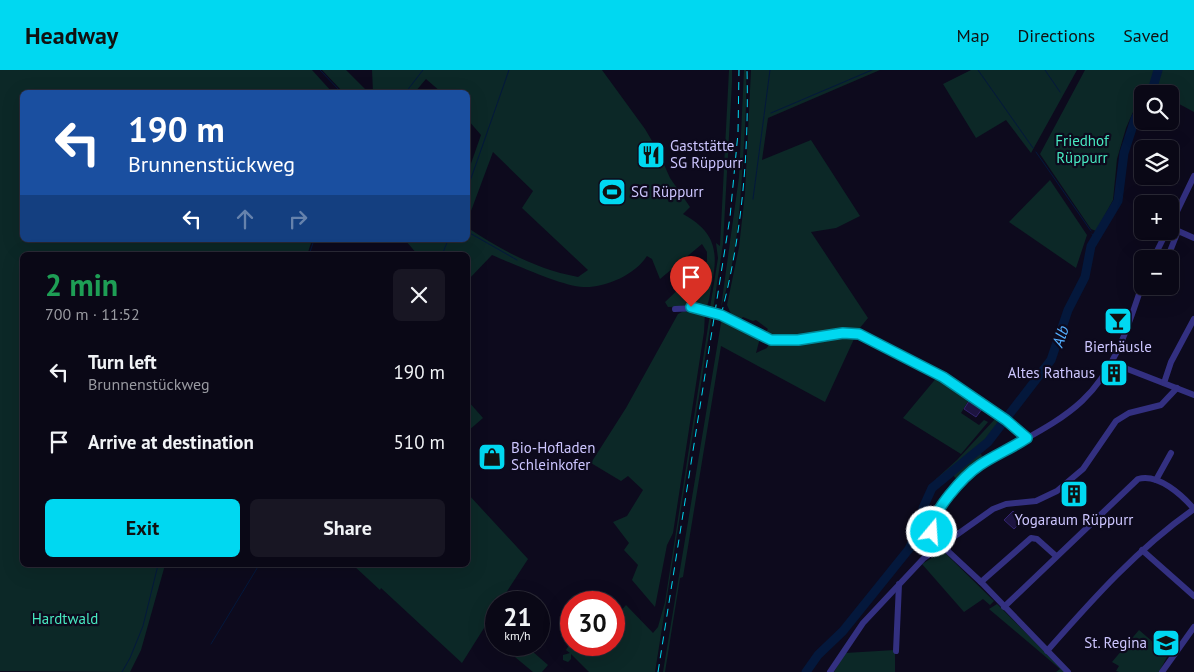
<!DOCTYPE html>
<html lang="en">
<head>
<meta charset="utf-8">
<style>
  :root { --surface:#0a0816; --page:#181623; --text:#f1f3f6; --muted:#999aa1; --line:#2a2935; --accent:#00d8f1 }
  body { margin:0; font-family:"PT Sans",sans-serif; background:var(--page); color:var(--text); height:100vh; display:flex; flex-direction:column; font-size:19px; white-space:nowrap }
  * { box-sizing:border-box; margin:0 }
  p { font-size:16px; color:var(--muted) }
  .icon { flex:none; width:28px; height:28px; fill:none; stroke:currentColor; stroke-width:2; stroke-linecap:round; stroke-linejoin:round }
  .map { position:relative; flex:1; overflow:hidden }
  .sheet { position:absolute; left:20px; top:182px; width:450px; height:315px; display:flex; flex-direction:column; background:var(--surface); border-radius:8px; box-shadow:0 5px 20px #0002,0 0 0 1px var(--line) }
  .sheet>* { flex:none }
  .top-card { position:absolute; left:20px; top:20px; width:450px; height:152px; border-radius:8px; box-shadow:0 5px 20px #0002,0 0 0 1px var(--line); background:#1a4fa0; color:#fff; overflow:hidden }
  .controls { position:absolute; left:1134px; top:15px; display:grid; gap:10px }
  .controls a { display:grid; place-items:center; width:45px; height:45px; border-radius:8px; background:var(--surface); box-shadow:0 5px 20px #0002,0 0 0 1px var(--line); font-size:25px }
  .speed { position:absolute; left:485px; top:521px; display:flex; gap:10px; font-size:25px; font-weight:700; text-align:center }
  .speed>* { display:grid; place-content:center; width:65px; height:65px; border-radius:50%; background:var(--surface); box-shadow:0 5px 20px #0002,0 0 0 1px var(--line); line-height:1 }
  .speed small { font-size:12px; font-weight:400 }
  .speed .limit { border:8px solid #d22; background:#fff; color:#111 }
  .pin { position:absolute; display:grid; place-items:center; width:42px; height:42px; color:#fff; margin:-51px -21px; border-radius:50% 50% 50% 0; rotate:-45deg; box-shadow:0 0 5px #0007 }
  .pin .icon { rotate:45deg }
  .me { position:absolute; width:55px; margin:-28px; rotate:18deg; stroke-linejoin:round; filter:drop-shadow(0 0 4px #0008) }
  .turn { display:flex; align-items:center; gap:18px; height:105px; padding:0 25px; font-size:22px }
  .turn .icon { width:65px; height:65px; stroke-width:2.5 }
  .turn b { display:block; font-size:35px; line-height:42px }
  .lanes { display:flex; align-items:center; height:48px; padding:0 25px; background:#0003; justify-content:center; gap:25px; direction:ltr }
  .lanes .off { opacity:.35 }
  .round { display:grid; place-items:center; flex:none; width:52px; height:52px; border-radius:8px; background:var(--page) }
  .summary { display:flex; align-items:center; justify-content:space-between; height:85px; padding:0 25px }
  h1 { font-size:30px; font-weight:600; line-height:38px; color:#1e9e55 }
  .button { display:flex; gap:10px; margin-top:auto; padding:10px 25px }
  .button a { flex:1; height:58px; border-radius:8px; background:var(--accent); color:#111; font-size:20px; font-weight:600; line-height:58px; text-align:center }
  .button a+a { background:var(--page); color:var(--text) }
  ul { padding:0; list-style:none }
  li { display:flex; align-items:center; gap:15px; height:70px; padding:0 25px }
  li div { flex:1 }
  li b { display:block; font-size:19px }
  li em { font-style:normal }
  header { display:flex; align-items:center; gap:30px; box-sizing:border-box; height:70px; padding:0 25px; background:var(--accent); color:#111 }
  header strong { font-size:24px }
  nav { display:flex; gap:28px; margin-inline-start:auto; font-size:18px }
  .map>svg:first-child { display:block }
</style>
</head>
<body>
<header>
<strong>Headway</strong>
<nav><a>Map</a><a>Directions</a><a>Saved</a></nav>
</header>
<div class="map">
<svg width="1194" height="602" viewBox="0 0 1194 602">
  <rect width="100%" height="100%" fill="#0d0a1d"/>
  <g fill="#0c2827">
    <polygon points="0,0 312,0 332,22 22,22 22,170 312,170 307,185 22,185 22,495 165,495 141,580 130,602 0,601"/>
    <polygon points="322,0 346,0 368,22 343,22"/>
    <path d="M372 0H602L645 59 658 81 670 108 690 137 683 144C714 161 719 180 712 213 710 221 710 229 707 236L668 237 665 232 707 192V182L702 174 660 209 652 189 647 186C635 205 605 218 583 217 564 217 511 193 492 185L468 210V185H418L405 170H468V158C503 181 536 199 578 207L588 200 522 138 533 121 493 82 468 149V102L481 65 468 50V22H441L426 9 415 22H373Z"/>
    <polygon points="729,0 732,0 732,12 723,174 713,240 710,238 718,188 716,173 720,176"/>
    <path d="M744 0H746C747 30 745 59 743 89 740 138 737 190 721 237L739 107Z"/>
    <polygon points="751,0 880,0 768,48 762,90 811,70 860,146 836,158 811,162 868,248 859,259 855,260 854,269 825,332 721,276 683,507 680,508 665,602 663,602 722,247 760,268 756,283 767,278 770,271 763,266 768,259 756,250 753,251 743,247 739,251 732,246 727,235 739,177 745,123"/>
    <polygon points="971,0 1077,0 1031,83 1006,50 976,68 943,14"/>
    <polygon points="1085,0 1194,0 1194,42 1170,29 1170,24 1161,24 1154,20 1140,26 1126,58 1117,89 1113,130 1096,161 1091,159 1040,84"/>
    <polygon points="1050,110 1087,165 1076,198 1009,152"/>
    <polygon points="688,239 705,243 704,262 673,463 667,475 655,537 632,510 638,495 624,480 629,473 613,452 627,446 643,420 628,406 621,411 591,393 626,338 678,244"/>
    <polygon points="710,244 712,245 655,602 589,602 571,584 571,589 568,592 563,590 563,585 570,583 566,580 571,572 571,575 614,575 614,549 626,535 653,563 658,557 665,532"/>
    <polygon points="938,306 940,311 944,309 970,328 961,343 979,355 984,350 988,352 961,384 903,348"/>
    <polygon points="468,331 483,348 468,361"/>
    <polygon points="995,349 999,352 1001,349 1004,351 972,385 938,412 936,409 957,390"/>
    <polygon points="980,382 984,390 959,412 953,405"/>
    <polygon points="468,424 528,489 500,532 496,532 496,539 462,593 381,518 380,520 353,495 468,495"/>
    <polygon points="940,483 945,483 994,531 990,535 983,529 964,542 922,494"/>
    <polygon points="997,534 1065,602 1056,602 1060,599 989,539"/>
    <polygon points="1139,560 1168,585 1159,602 1119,602 1116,601 1119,596 1112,592"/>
    <polygon points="525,575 548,595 542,602 533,602 515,587"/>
    <polygon points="895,580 895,602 834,602 845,583"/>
  </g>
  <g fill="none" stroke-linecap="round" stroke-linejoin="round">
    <g stroke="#04183c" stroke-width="1">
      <polyline points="320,0 341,22"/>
      <polyline points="978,0 1033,78"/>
      <polyline points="1045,0 1060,22"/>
      <polyline points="406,22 423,0"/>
      <polyline points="771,43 872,0"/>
      <polyline points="1036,82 1091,161"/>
      <polyline points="468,117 509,0"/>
      <polyline points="753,129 770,0"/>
      <polyline points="468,162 517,190"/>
      <polyline points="1092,164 1095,169"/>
      <polyline points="309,185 314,170"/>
      <polyline points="442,185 448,170"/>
      <polyline points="211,574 259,495"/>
      <polyline points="122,602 130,588 143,556 158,495"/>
    </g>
    <g stroke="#04183c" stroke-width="9">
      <polyline points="1151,24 1158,0"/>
      <polyline points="806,602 818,585 843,561 909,479 920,456 923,438 932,418 988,372 1051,290 1068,240 1085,207 1091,176 1118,131 1124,83 1135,49 1142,36"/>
    </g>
  </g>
  <g fill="#1d1440" stroke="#33246e">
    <polygon points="969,331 982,339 976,347 964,339"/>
    <polygon points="1013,441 1027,454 1024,457 1020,453 1014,459 1004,450"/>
  </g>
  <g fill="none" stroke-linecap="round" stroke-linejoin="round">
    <g stroke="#333081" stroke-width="6">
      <polyline points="1170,156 1194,106"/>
      <polyline points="1176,160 1194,168"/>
      <polyline points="1153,189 1167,161"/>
      <polyline points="1167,189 1178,161"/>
      <polyline points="1147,216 1155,219 1157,216"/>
      <polyline points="675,239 697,238 721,245 771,270 799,270 843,263 859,263 943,307 1006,350 1027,368"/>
      <polyline points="1112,293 1194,325"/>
      <polyline points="1164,313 1171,292 1194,249"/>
      <polyline points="1156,410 1171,383"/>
      <polyline points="1142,480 1194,526"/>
      <polyline points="981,512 1031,468 1037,469 1056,486"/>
      <path d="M1004 537 1138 409C1158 403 1182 425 1194 439"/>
      <polyline points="896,581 899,514"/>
      <path d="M1047 581C1092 530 1138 478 1194 439"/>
      <polyline points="830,602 863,553 924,488 993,439 1006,434 1036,431 1057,421 1083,399 1116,351 1129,343 1161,335 1177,318"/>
      <path d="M1068 602 981 512 937 471 931 458C953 389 1034 376 1082 331 1115 300 1128 257 1142 215"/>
      <polyline points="1162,602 1194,557"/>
    </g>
    <g stroke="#00d8f1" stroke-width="1" stroke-dasharray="8 6" stroke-linecap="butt">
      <path d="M721 245C742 166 749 82 747 0"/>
      <polyline points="658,602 730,147 738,63 739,0"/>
    </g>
  </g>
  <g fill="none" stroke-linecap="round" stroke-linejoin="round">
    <defs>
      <path id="route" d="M691 237 721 245 771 270H798L843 263 859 264 943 307 1006 350 1027 368C1012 378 995 385 980 395 965 405 929 443 932 462"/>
    </defs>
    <use href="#route" stroke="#008c9d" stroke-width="12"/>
    <use href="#route" stroke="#00d8f1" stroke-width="9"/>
  </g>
  <defs>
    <symbol id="restaurant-square" viewBox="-11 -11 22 22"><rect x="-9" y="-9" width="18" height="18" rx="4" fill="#00d8f1" stroke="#0d0a1d"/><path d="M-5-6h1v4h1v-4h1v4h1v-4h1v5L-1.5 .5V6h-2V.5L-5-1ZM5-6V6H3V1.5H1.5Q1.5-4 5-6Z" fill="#111"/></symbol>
    <symbol id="stadium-square" viewBox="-11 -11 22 22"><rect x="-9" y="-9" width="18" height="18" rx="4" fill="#00d8f1" stroke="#0d0a1d"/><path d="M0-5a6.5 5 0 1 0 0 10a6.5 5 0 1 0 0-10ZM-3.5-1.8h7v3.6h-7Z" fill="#111"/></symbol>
    <symbol id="bar-square" viewBox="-11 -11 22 22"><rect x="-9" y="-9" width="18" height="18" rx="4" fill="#00d8f1" stroke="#0d0a1d"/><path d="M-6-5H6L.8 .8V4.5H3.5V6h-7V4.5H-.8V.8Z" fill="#111"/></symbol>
    <symbol id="building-square" viewBox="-11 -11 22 22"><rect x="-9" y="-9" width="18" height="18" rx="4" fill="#00d8f1" stroke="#0d0a1d"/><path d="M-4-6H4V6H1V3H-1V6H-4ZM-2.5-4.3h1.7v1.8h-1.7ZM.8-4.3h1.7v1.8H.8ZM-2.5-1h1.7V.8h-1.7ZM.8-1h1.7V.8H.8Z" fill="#111"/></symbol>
    <symbol id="shop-square" viewBox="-11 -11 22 22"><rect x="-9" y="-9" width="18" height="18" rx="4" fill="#00d8f1" stroke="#0d0a1d"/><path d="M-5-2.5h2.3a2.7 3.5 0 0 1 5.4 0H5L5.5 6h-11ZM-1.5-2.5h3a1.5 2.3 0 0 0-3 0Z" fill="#111"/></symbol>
    <symbol id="school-square" viewBox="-11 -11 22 22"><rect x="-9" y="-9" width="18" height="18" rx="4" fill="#00d8f1" stroke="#0d0a1d"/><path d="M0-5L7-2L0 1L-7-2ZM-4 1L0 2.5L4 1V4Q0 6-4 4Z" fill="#111"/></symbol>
  </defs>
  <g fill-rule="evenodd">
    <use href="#restaurant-square" x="635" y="69" width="32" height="32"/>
    <use href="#stadium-square" x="596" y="106" width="32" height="32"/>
    <use href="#bar-square" x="1102" y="235" width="32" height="32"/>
    <use href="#building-square" x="1098" y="287" width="32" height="32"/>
    <use href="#shop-square" x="476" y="371" width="32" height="32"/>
    <use href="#building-square" x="1058" y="408" width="32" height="32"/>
    <use href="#school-square" x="1150" y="557" width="32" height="32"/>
  </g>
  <g text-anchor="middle" stroke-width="4.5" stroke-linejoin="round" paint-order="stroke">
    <g font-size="15" fill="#48e9c1" stroke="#0d0a1d">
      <text x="1082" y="76">Friedhof<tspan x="1082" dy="17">Rüppurr</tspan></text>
      <text x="65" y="554">Hardtwald</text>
    </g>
    <g font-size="15" fill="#cdc6ff" stroke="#0d0a1d" text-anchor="start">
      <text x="670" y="81">Gaststätte<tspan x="670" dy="17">SG Rüppurr</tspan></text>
      <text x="631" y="127">SG Rüppurr</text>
      <text x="1118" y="282" text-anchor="middle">Bierhäusle</text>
      <text x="1095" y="308" text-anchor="end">Altes Rathaus</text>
      <text x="511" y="383">Bio-Hofladen<tspan x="511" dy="17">Schleinkofer</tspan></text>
      <text x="1074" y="455" text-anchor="middle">Yogaraum Rüppurr</text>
      <text x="1147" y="578" text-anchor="end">St. Regina</text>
    </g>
    <g font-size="16" font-style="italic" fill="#54afff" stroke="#0d0a1d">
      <text transform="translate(1060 266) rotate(-71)" y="6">Alb</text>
    </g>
  </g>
</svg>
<div class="controls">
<a><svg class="icon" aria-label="search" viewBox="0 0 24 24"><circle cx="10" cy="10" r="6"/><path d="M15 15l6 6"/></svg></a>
<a><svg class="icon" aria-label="layers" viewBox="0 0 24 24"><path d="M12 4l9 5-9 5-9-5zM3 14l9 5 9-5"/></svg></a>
<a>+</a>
<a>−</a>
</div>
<div class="speed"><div>21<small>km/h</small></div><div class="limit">30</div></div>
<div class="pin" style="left:691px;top:237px;background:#d93025"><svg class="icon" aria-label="arrive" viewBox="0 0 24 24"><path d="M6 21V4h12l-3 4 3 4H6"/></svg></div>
<svg class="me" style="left:932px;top:462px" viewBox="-20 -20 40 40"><circle r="17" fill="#00d8f1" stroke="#fff" stroke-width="3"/><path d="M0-11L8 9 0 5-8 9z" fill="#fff"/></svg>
<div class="top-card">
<div class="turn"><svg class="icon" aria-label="left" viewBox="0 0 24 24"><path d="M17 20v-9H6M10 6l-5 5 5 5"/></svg><div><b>190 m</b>Brunnenstückweg</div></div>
<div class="lanes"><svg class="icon" aria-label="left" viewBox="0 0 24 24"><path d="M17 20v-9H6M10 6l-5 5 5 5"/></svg><svg class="icon off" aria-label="ahead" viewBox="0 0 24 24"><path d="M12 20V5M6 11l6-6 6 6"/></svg><svg class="icon off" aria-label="right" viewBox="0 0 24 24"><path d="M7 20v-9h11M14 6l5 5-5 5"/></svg></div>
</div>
<section class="sheet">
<div class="summary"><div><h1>2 min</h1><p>700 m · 11:52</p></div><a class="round"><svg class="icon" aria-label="close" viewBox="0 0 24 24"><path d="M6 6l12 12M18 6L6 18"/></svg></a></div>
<ul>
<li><svg class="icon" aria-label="left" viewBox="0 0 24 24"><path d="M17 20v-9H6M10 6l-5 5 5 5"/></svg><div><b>Turn left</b><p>Brunnenstückweg</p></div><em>190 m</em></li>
<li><svg class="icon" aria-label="arrive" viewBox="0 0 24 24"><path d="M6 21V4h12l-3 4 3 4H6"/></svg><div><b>Arrive at destination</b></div><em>510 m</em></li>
</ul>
<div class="button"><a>Exit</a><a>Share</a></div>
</section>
</div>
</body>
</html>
